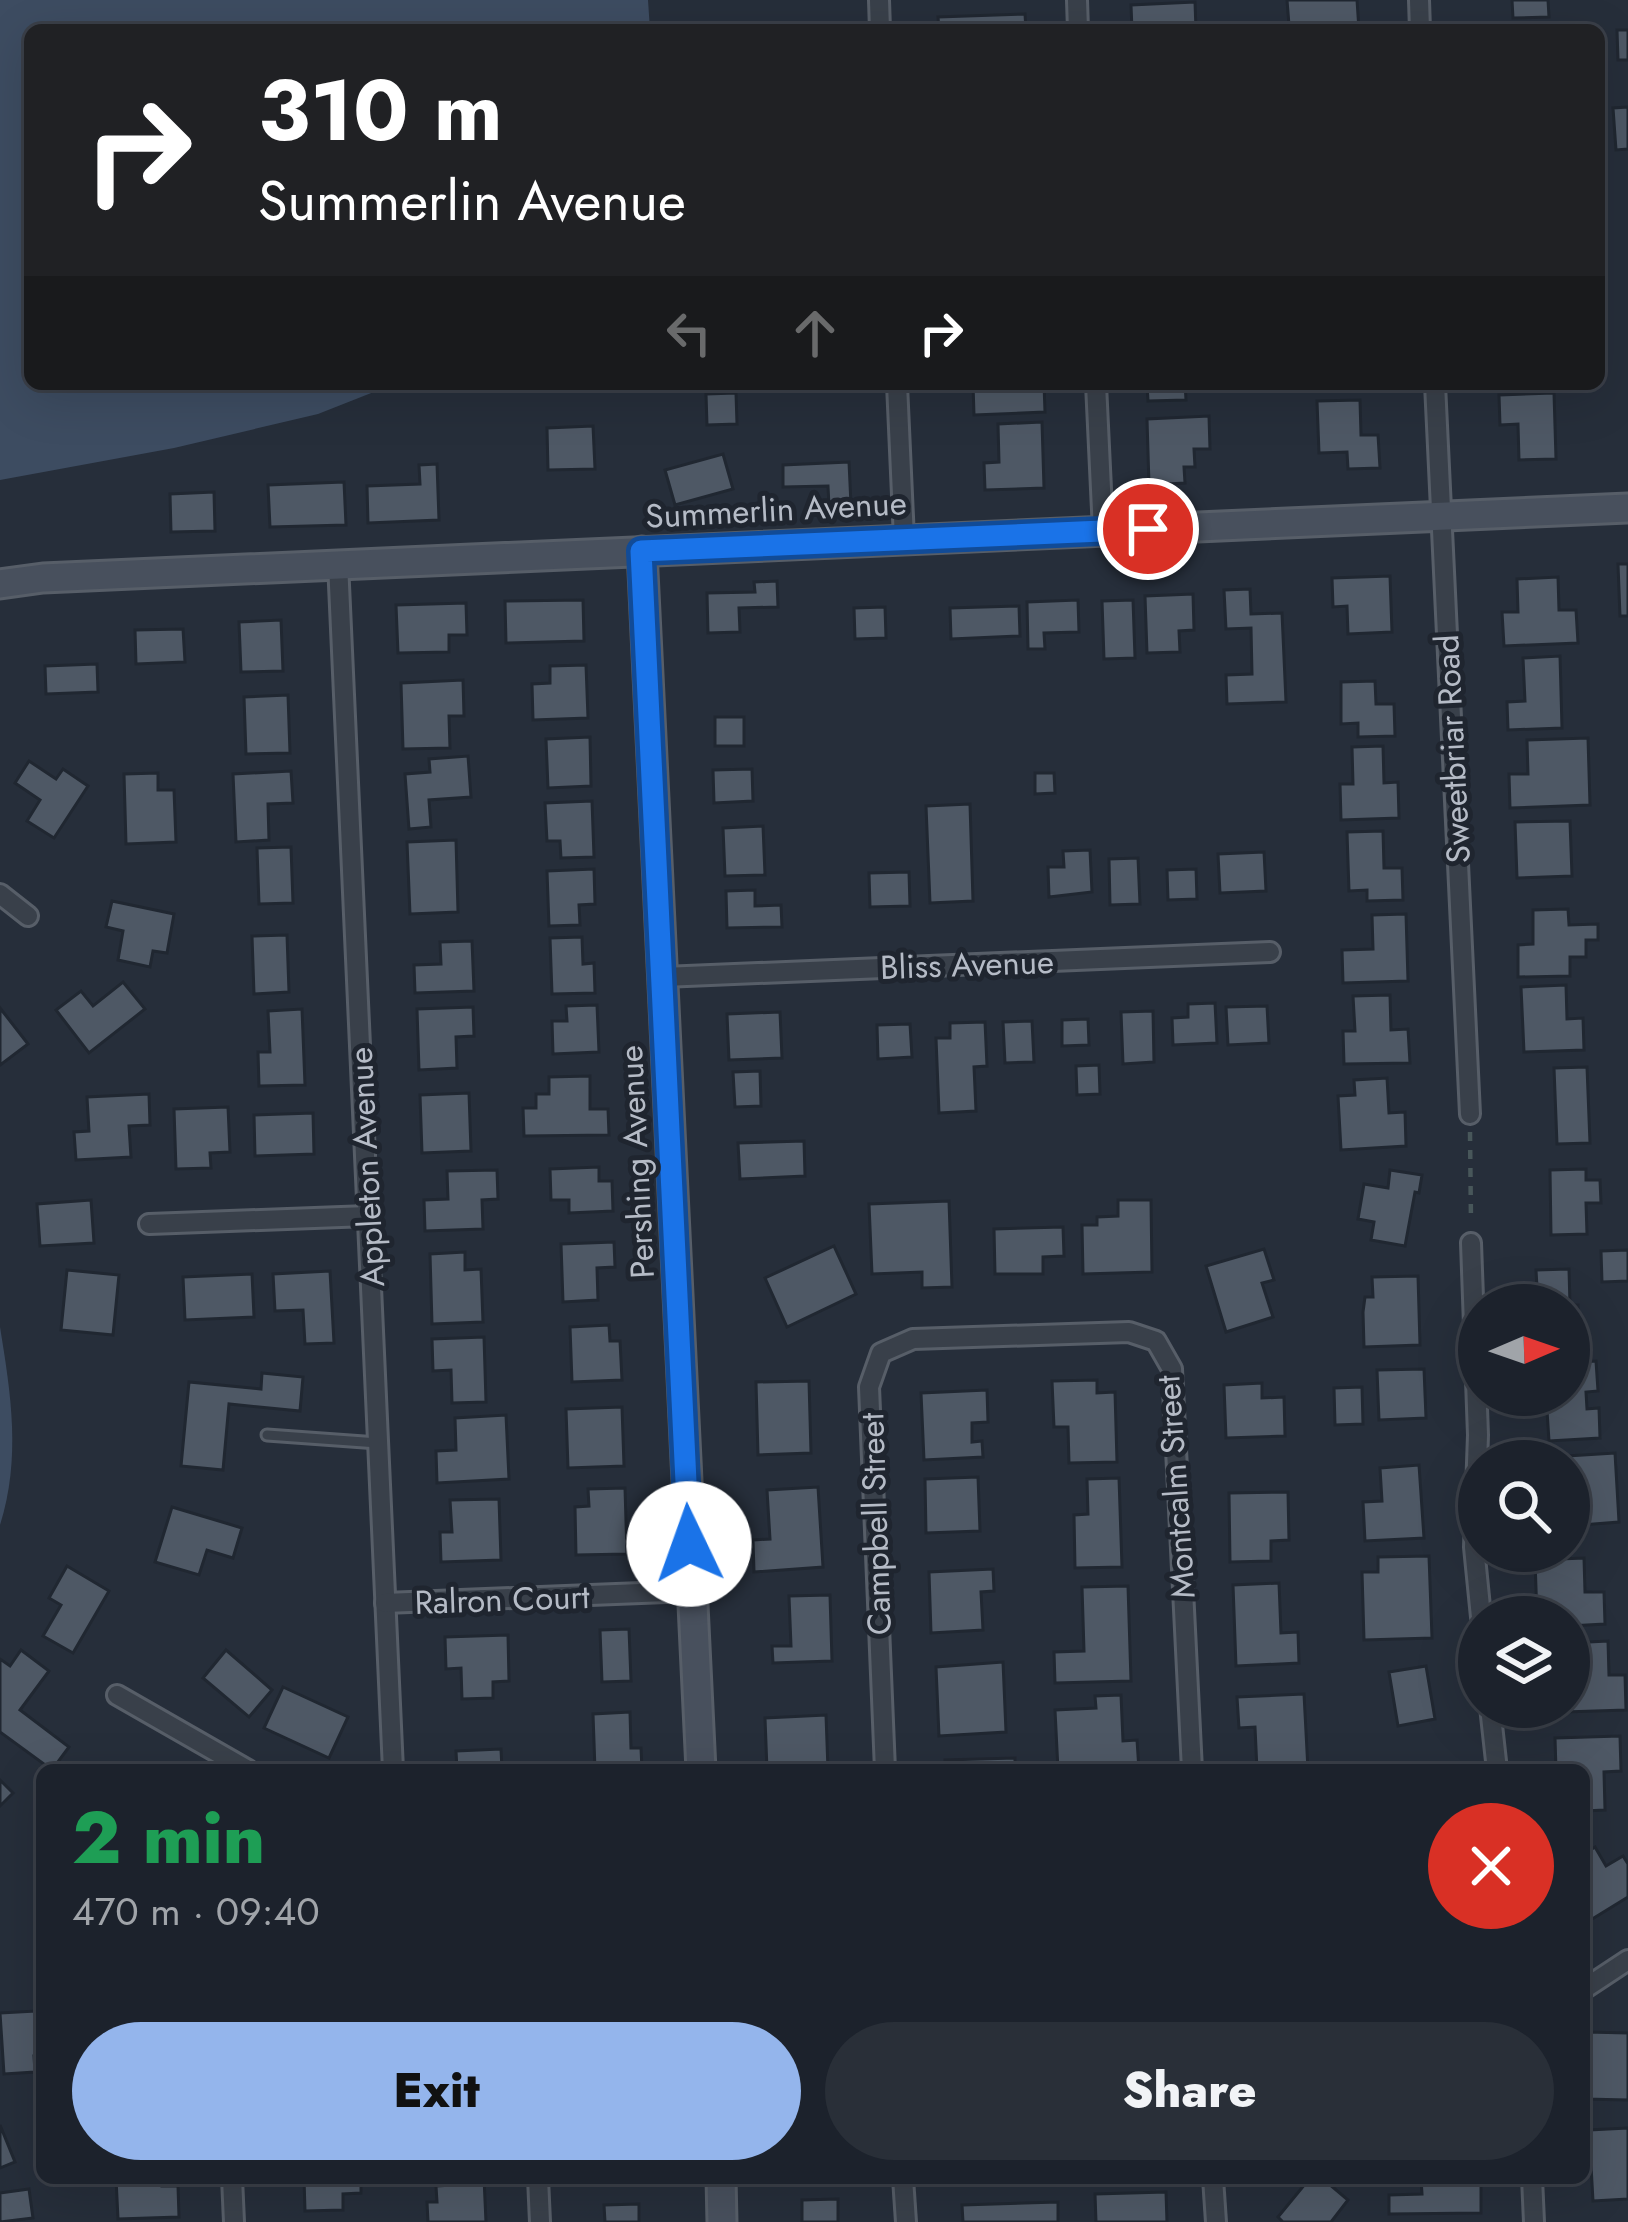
<!DOCTYPE html>
<html lang="en">
<head>
<meta charset="utf-8">
<style>
  :root { --surface:#1c222c; --page:#292f38; --text:#f1f3f6; --muted:#a0a4a9; --line:#3a3f48; --accent:#94b5ec }
  body { margin:0; font-family:Jost,sans-serif; background:var(--page); color:var(--text); height:100vh; display:flex; flex-direction:column; font-size:45px; white-space:nowrap }
  * { box-sizing:border-box; margin:0 }
  p { font-size:39px; color:var(--muted) }
  .icon { flex:none; width:66px; height:66px; fill:none; stroke:currentColor; stroke-width:2; stroke-linecap:round; stroke-linejoin:round }
  .map { position:relative; flex:1; overflow:hidden }
  .sheet { position:absolute; left:36px; top:1764px; width:1554px; height:420px; display:flex; flex-direction:column; background:var(--surface); border-radius:18px; box-shadow:0 12px 48px #0002,0 0 0 3px var(--line) }
  .sheet>* { flex:none }
  .guide { position:absolute; left:24px; top:24px; width:1581px; height:366px; border-radius:18px; box-shadow:0 12px 48px #0002,0 0 0 3px var(--line); background:#202124; color:#fff; overflow:hidden }
  .needle { width:78px; rotate:88deg }
  .buttons { position:absolute; left:1458px; top:1284px; display:grid; gap:24px }
  .buttons a { display:grid; place-items:center; width:132px; height:132px; border-radius:50%; background:var(--surface); box-shadow:0 12px 48px #0002,0 0 0 3px var(--line); font-size:60px }
  .pin { position:absolute; display:grid; place-items:center; width:102px; height:102px; color:#fff; margin:-51px; border:6px solid #fff; border-radius:50%; box-shadow:0 3px 12px #0007 }
  .me { position:absolute; width:132px; margin:-66px; rotate:357deg; stroke-linejoin:round; filter:drop-shadow(0 0 9px #0008) }
  .turn { display:flex; align-items:center; gap:42px; height:252px; padding:0 36px; font-size:54px }
  .turn .icon { width:156px; height:156px; stroke-width:2.5 }
  .turn b { display:block; font-size:84px; line-height:102px }
  .lanes { display:flex; align-items:center; height:114px; padding:0 36px; background:#0003; justify-content:center; gap:60px; direction:ltr }
  .lanes .off { opacity:.35 }
  .round { display:grid; place-items:center; flex:none; width:126px; height:126px; border-radius:63px; background:var(--page) }
  .overview { display:flex; align-items:center; justify-content:space-between; height:204px; padding:0 36px }
  h1 { font-size:72px; font-weight:800; line-height:90px; color:#1e9e55 }
  .action { display:flex; gap:24px; margin-top:auto; padding:24px 36px }
  .action a { flex:1; height:138px; border-radius:72px; background:var(--accent); color:#111; font-size:48px; font-weight:800; line-height:138px; text-align:center }
  .action a+a { background:var(--page); color:var(--text) }
  .map>svg:first-child { display:block }
</style>
</head>
<body>
<div class="map">
<svg width="1628" height="2222" viewBox="0 0 1628 2222">
  <rect width="100%" height="100%" fill="#262e3a"/>
  <g fill="#3d4c61">
    <polygon points="0,0 648,0 650,30 30,30 30,384 394,384 318,414 174,448 0,480"/>
    <path d="M0 1327C11 1395 21 1458 0 1525Z"/>
  </g>
  <g fill="#4e5865" stroke="#202731" stroke-width="3">
    <polygon points="1287,0 1357,0 1359,30 1322,30 1322,23 1289,25"/>
    <polygon points="1512,0 1548,0 1549,17 1513,18"/>
    <polygon points="1195,2 1196,30 1132,30 1131,5"/>
    <polygon points="1025,14 1026,30 939,30 938,17"/>
    <polygon points="1617,30 1628,30 1628,60 1618,60"/>
    <polygon points="1628,107 1628,149 1616,150 1613,108"/>
    <polygon points="973,384 1044,384 1045,412 974,415"/>
    <polygon points="1147,384 1185,384 1186,400 1148,401"/>
    <polygon points="736,393 737,424 707,425 706,394"/>
    <polygon points="1554,393 1556,459 1519,460 1518,424 1500,425 1499,395"/>
    <polygon points="1360,400 1361,435 1378,435 1380,468 1348,469 1347,452 1319,453 1317,401"/>
    <polygon points="1209,416 1210,449 1194,449 1195,467 1184,467 1185,483 1149,485 1147,419"/>
    <polygon points="1042,422 1044,488 985,490 984,463 999,462 998,424"/>
    <polygon points="593,426 595,469 548,470 547,428"/>
    <polygon points="723,454 733,489 675,505 665,470"/>
    <polygon points="849,462 851,505 829,506 828,486 783,487 783,465"/>
    <polygon points="437,464 439,520 368,523 367,486 420,484 419,465"/>
    <polygon points="344,482 346,525 270,527 268,485"/>
    <polygon points="214,492 215,531 171,532 170,494"/>
    <polygon points="1618,564 1628,564 1628,616 1620,616"/>
    <polygon points="1390,576 1392,632 1348,634 1347,606 1333,607 1332,578"/>
    <polygon points="1558,577 1559,610 1576,610 1578,643 1504,646 1502,612 1518,612 1517,579"/>
    <polygon points="777,581 778,607 739,608 740,632 708,633 707,593 755,592 754,582"/>
    <polygon points="1250,589 1251,614 1282,613 1286,702 1227,704 1226,675 1252,674 1251,628 1226,629 1224,590"/>
    <polygon points="1193,594 1194,630 1179,631 1180,652 1147,653 1145,596"/>
    <polygon points="583,600 584,641 506,643 505,601"/>
    <polygon points="1078,600 1079,632 1044,633 1045,649 1028,649 1027,602"/>
    <polygon points="1133,600 1135,658 1104,659 1102,601"/>
    <polygon points="466,603 467,635 449,635 449,652 398,653 396,605"/>
    <polygon points="1019,606 1020,636 951,639 950,608"/>
    <polygon points="885,607 886,638 855,639 854,608"/>
    <polygon points="281,620 283,671 241,672 239,622"/>
    <polygon points="183,629 185,662 136,664 135,630"/>
    <polygon points="1560,656 1562,728 1508,730 1507,702 1525,701 1523,658"/>
    <polygon points="97,664 98,692 46,694 45,666"/>
    <polygon points="586,665 588,718 533,720 532,684 550,683 550,666"/>
    <polygon points="463,680 464,716 449,716 450,748 403,749 401,683"/>
    <polygon points="1375,681 1376,704 1394,704 1395,736 1358,737 1358,723 1341,724 1341,682"/>
    <polygon points="288,695 290,753 246,754 244,697"/>
    <rect x="715" y="717" width="29" height="29"/>
    <polygon points="590,737 591,786 548,788 546,739"/>
    <polygon points="1588,738 1590,805 1510,808 1509,774 1528,774 1527,740"/>
    <polygon points="1383,746 1384,783 1398,782 1399,818 1341,820 1340,784 1353,784 1352,747"/>
    <polygon points="468,756 471,797 429,800 431,827 409,829 405,774 430,772 429,759"/>
    <polygon points="29,761 56,779 63,769 88,786 54,838 27,821 40,800 15,783"/>
    <polygon points="752,769 753,801 714,803 713,770"/>
    <polygon points="291,771 293,803 268,804 269,840 236,842 233,774"/>
    <polygon points="158,773 158,790 174,790 176,842 126,844 124,774"/>
    <polygon points="1035,773 1054,773 1055,793 1035,794"/>
    <polygon points="592,801 594,857 561,858 560,841 547,841 545,803"/>
    <polygon points="970,804 973,901 930,903 926,806"/>
    <polygon points="1570,821 1572,876 1517,878 1515,822"/>
    <polygon points="763,826 765,875 725,876 723,828"/>
    <polygon points="1383,831 1384,868 1402,868 1403,900 1367,901 1367,890 1349,891 1347,832"/>
    <polygon points="456,840 458,912 410,914 407,842"/>
    <polygon points="291,847 293,903 259,904 257,848"/>
    <polygon points="1090,850 1092,892 1049,897 1048,867 1064,867 1063,851"/>
    <polygon points="1264,852 1266,891 1220,893 1218,854"/>
    <polygon points="1138,858 1140,904 1110,905 1109,859"/>
    <polygon points="594,869 595,904 579,905 580,925 549,926 547,871"/>
    <polygon points="1196,869 1197,899 1168,900 1167,870"/>
    <polygon points="909,872 910,906 870,907 869,873"/>
    <polygon points="755,890 755,906 781,905 782,927 727,928 726,891"/>
    <polygon points="112,901 174,914 167,953 153,951 150,967 118,960 123,931 106,927"/>
    <polygon points="1568,909 1569,925 1598,924 1598,940 1586,940 1586,957 1570,957 1570,976 1518,977 1518,945 1533,944 1533,910"/>
    <polygon points="1406,914 1408,981 1343,983 1342,950 1373,949 1372,915"/>
    <polygon points="287,935 289,992 254,994 252,936"/>
    <polygon points="582,937 583,964 594,963 595,993 552,994 550,938"/>
    <polygon points="472,941 474,991 415,993 414,965 441,964 440,942"/>
    <polygon points="123,982 145,1009 89,1053 56,1010 81,991 93,1006"/>
    <polygon points="1566,985 1567,1019 1583,1018 1584,1050 1524,1052 1521,987"/>
    <polygon points="1390,995 1391,1030 1408,1029 1410,1063 1344,1064 1343,1031 1355,1031 1353,996"/>
    <polygon points="1215,1003 1217,1043 1173,1045 1172,1018 1188,1017 1188,1004"/>
    <polygon points="597,1005 599,1052 553,1054 552,1021 567,1021 566,1006"/>
    <polygon points="1267,1006 1269,1043 1228,1045 1226,1007"/>
    <polygon points="473,1007 474,1036 456,1037 457,1068 419,1070 417,1009"/>
    <polygon points="0,1008 28,1044 0,1065"/>
    <polygon points="302,1009 305,1085 259,1086 258,1052 270,1052 268,1011"/>
    <polygon points="1153,1011 1154,1062 1123,1064 1121,1012"/>
    <polygon points="780,1012 782,1058 729,1060 727,1014"/>
    <polygon points="1088,1019 1089,1045 1062,1046 1062,1020"/>
    <polygon points="1032,1021 1034,1062 1005,1063 1003,1022"/>
    <polygon points="985,1022 987,1066 974,1067 976,1111 939,1113 936,1038 950,1038 950,1023"/>
    <polygon points="910,1024 912,1057 878,1059 877,1025"/>
    <polygon points="1099,1065 1100,1094 1077,1095 1076,1066"/>
    <polygon points="1587,1067 1590,1143 1557,1144 1554,1068"/>
    <polygon points="760,1071 761,1106 735,1107 733,1072"/>
    <polygon points="590,1076 590,1109 608,1109 609,1135 524,1136 523,1108 536,1108 536,1094 549,1094 549,1077"/>
    <polygon points="1387,1078 1389,1113 1405,1112 1406,1146 1341,1150 1338,1096 1355,1095 1354,1080"/>
    <polygon points="469,1093 471,1151 422,1153 420,1095"/>
    <polygon points="149,1094 150,1125 129,1126 131,1157 76,1160 74,1132 89,1131 87,1097"/>
    <polygon points="228,1107 230,1152 210,1153 211,1168 176,1169 174,1109"/>
    <polygon points="313,1113 314,1154 255,1156 254,1115"/>
    <polygon points="804,1141 805,1176 740,1179 738,1143"/>
    <polygon points="599,1167 599,1181 612,1181 613,1211 569,1213 569,1200 551,1200 550,1169"/>
    <polygon points="1586,1169 1586,1180 1600,1180 1601,1203 1586,1203 1587,1234 1551,1235 1550,1170"/>
    <polygon points="497,1170 498,1199 482,1200 483,1229 425,1231 424,1200 448,1199 447,1171"/>
    <polygon points="1390,1170 1422,1175 1419,1193 1415,1192 1405,1246 1371,1240 1374,1222 1358,1219 1364,1184 1388,1188"/>
    <polygon points="91,1200 94,1243 40,1246 37,1204"/>
    <polygon points="1118,1200 1151,1200 1152,1272 1083,1274 1082,1225 1097,1225 1097,1217 1118,1216"/>
    <polygon points="949,1201 952,1287 922,1288 922,1272 872,1274 869,1204"/>
    <polygon points="1063,1227 1064,1256 1043,1257 1043,1274 995,1274 994,1229"/>
    <polygon points="614,1242 615,1267 597,1268 598,1300 563,1302 561,1244"/>
    <polygon points="834,1246 856,1294 787,1327 765,1278"/>
    <polygon points="1264,1249 1274,1280 1262,1283 1273,1317 1226,1332 1206,1266"/>
    <polygon points="1628,1250 1628,1281 1602,1282 1601,1251"/>
    <polygon points="465,1252 465,1270 481,1269 483,1322 432,1324 430,1254"/>
    <polygon points="1569,1269 1570,1305 1578,1305 1579,1336 1569,1336 1569,1305 1538,1305 1536,1270"/>
    <polygon points="67,1270 119,1275 113,1335 61,1330"/>
    <polygon points="330,1271 334,1343 305,1344 303,1310 275,1311 273,1274"/>
    <polygon points="252,1274 254,1317 185,1320 183,1277"/>
    <polygon points="1418,1276 1420,1345 1364,1347 1363,1312 1365,1297 1373,1297 1372,1277"/>
    <polygon points="609,1325 610,1341 620,1341 622,1380 572,1382 570,1327"/>
    <polygon points="484,1337 486,1402 452,1403 451,1370 433,1371 432,1339"/>
    <polygon points="1596,1361 1598,1391 1586,1392 1587,1409 1599,1408 1600,1438 1549,1441 1546,1395 1569,1395 1569,1363"/>
    <polygon points="1424,1369 1426,1418 1379,1420 1377,1370"/>
    <polygon points="262,1373 303,1377 300,1411 229,1404 223,1470 181,1466 189,1382 261,1389"/>
    <polygon points="1097,1380 1097,1393 1115,1392 1117,1462 1069,1463 1068,1427 1054,1427 1052,1381"/>
    <polygon points="809,1381 811,1453 758,1455 756,1382"/>
    <polygon points="1262,1383 1262,1398 1284,1397 1285,1436 1226,1438 1224,1385"/>
    <polygon points="1362,1387 1363,1424 1335,1425 1334,1388"/>
    <polygon points="987,1390 988,1422 972,1423 972,1442 982,1441 983,1457 924,1460 921,1393"/>
    <polygon points="622,1407 624,1466 568,1468 566,1409"/>
    <polygon points="506,1415 509,1479 437,1483 436,1451 456,1450 455,1418"/>
    <polygon points="1615,1453 1619,1522 1569,1526 1569,1461 1551,1461 1551,1457"/>
    <polygon points="1419,1465 1424,1538 1365,1541 1363,1502 1382,1501 1380,1468"/>
    <polygon points="978,1477 980,1531 926,1533 925,1479"/>
    <polygon points="1119,1478 1122,1567 1075,1568 1074,1515 1088,1514 1087,1479"/>
    <polygon points="818,1487 823,1567 754,1572 753,1540 770,1539 767,1490"/>
    <polygon points="625,1488 627,1554 576,1555 575,1507 589,1506 588,1489"/>
    <polygon points="1288,1492 1289,1540 1271,1541 1271,1561 1230,1562 1229,1493"/>
    <polygon points="499,1499 501,1560 441,1562 440,1532 452,1532 450,1500"/>
    <polygon points="172,1507 242,1528 233,1558 207,1550 199,1575 155,1562"/>
    <polygon points="1429,1556 1432,1638 1364,1640 1362,1572 1378,1572 1378,1557"/>
    <polygon points="1584,1558 1585,1592 1604,1592 1605,1624 1569,1626 1569,1617 1537,1617 1535,1560"/>
    <polygon points="67,1566 109,1591 73,1653 43,1636 61,1605 49,1598"/>
    <polygon points="993,1569 994,1591 981,1592 983,1630 931,1633 929,1572"/>
    <polygon points="1279,1583 1281,1633 1298,1632 1299,1663 1236,1666 1233,1585"/>
    <polygon points="1128,1586 1131,1681 1055,1683 1054,1652 1084,1651 1082,1587"/>
    <polygon points="830,1595 832,1661 773,1663 772,1646 791,1646 789,1596"/>
    <polygon points="629,1629 631,1681 602,1682 600,1630"/>
    <polygon points="508,1635 509,1681 493,1682 493,1698 462,1699 461,1668 446,1669 445,1637"/>
    <polygon points="1608,1641 1609,1675 1625,1675 1626,1710 1564,1712 1564,1707 1569,1707 1569,1643"/>
    <polygon points="21,1650 49,1671 20,1710 69,1747 52,1770 0,1732 0,1659 10,1666"/>
    <polygon points="226,1650 272,1690 249,1717 203,1678"/>
    <polygon points="1003,1662 1006,1732 939,1736 936,1667"/>
    <polygon points="1426,1666 1435,1719 1398,1726 1389,1672"/>
    <polygon points="283,1687 348,1717 329,1758 264,1728"/>
    <polygon points="1304,1694 1308,1770 1257,1770 1255,1727 1239,1728 1237,1697"/>
    <polygon points="1121,1695 1123,1741 1137,1740 1139,1770 1058,1770 1055,1710 1096,1708 1095,1696"/>
    <polygon points="630,1712 631,1748 641,1748 642,1770 595,1770 593,1714"/>
    <polygon points="826,1715 828,1770 767,1770 765,1718"/>
    <polygon points="1620,1736 1621,1771 1604,1772 1605,1810 1584,1811 1584,1770 1556,1770 1555,1738"/>
    <polygon points="501,1749 502,1770 457,1770 456,1751"/>
    <polygon points="1015,1758 1015,1770 945,1770 945,1760"/>
    <polygon points="1441,1765 1441,1770 1404,1770 1404,1767"/>
    <polygon points="0,1780 13,1793 0,1806"/>
    <polygon points="1595,1847 1606,1866 1623,1856 1628,1864 1628,1897 1589,1921 1584,1912 1584,1854"/>
    <polygon points="36,2011 37,2026 42,2026 42,2056 34,2056 35,2072 4,2074 0,2013"/>
    <polygon points="1587,2032 1628,2033 1628,2100 1585,2099"/>
    <polygon points="0,2125 15,2162 0,2168"/>
    <polygon points="1628,2128 1628,2199 1593,2201 1589,2130"/>
    <polygon points="116,2178 162,2178 162,2186 178,2186 179,2217 118,2219"/>
    <polygon points="304,2178 361,2178 361,2193 343,2194 343,2210 305,2211"/>
    <polygon points="452,2178 484,2178 486,2222 428,2222 427,2202 437,2202 436,2186 452,2185"/>
    <polygon points="1310,2178 1322,2178 1348,2200 1331,2222 1283,2222 1278,2217"/>
    <polygon points="1421,2178 1481,2178 1481,2213 1389,2214 1389,2195 1422,2194"/>
    <polygon points="29,2189 33,2218 0,2222 0,2193"/>
    <polygon points="1166,2192 1167,2222 1096,2222 1095,2194"/>
    <polygon points="838,2199 838,2222 802,2222 802,2200"/>
    <polygon points="1058,2202 1058,2222 963,2222 962,2205"/>
    <polygon points="639,2204 639,2222 605,2222 604,2205"/>
  </g>
  <g fill="none" stroke-linecap="round" stroke-linejoin="round">
    <defs>
      <polyline id="lane" points="267,1435 378,1443"/>
      <g id="street">
        <polyline points="879,0 880,30"/>
        <polyline points="1077,0 1078,30"/>
        <polyline points="1419,0 1420,30"/>
        <polyline points="897,384 904,539"/>
        <polyline points="1096,384 1103,531"/>
        <polyline points="1435,384 1470,1114"/>
        <polyline points="338,563 393,1770"/>
        <polyline points="0,894 28,916"/>
        <polyline points="663,977 1270,952"/>
        <polyline points="149,1224 368,1216"/>
        <polyline points="1471,1243 1478,1435 1474,1547 1481,1617"/>
        <polyline points="385,1603 692,1591"/>
        <polyline points="117,1695 248,1770"/>
        <polyline points="1490,1707 1497,1770"/>
        <polyline points="885,1770 869,1387 881,1353 913,1339 1129,1332 1156,1341 1172,1369 1192,1770"/>
        <polyline points="1584,1989 1628,1960"/>
        <polyline points="232,2178 234,2222"/>
        <polyline points="538,2178 540,2222"/>
        <polyline points="903,2178 906,2222"/>
        <polyline points="1213,2178 1216,2222"/>
        <polyline points="1532,2178 1534,2222"/>
      </g>
      <g id="secondary">
        <polyline points="642,551 701,1770"/>
        <polyline points="0,584 43,578 1628,508"/>
        <polyline points="721,2178 722,2222"/>
      </g>
    </defs>
    <use href="#lane" stroke="#575e68" stroke-width="15"/>
    <use href="#street" stroke="#575e68" stroke-width="24"/>
    <use href="#secondary" stroke="#575e68" stroke-width="33"/>
    <polyline stroke="#48575a" stroke-width="4.5" stroke-dasharray="9 9" stroke-linecap="butt" points="1470,1132 1471,1222"/>
    <use href="#lane" stroke="#39404a" stroke-width="9"/>
    <use href="#street" stroke="#39404a" stroke-width="18"/>
    <use href="#secondary" stroke="#48505d" stroke-width="27"/>
  </g>
  <g fill="none" stroke-linecap="round" stroke-linejoin="round">
    <defs>
      <polyline id="route" points="689,1544 641,551 1148,529"/>
    </defs>
    <use href="#route" stroke="#114b97" stroke-width="30"/>
    <use href="#route" stroke="#1a73e8" stroke-width="21"/>
  </g>
  <g text-anchor="middle" stroke-width="10" stroke-linejoin="round" paint-order="stroke">
    <g font-size="33" fill="#b5bbc6" stroke="#1f252f">
      <text transform="translate(776 509) rotate(-3)" y="12">Summerlin Avenue</text>
      <text transform="translate(1452 749) rotate(-93)" y="12">Sweetbriar Road</text>
      <text transform="translate(967 964) rotate(-2)" y="12">Bliss Avenue</text>
      <text transform="translate(636 1162) rotate(-93)" y="12">Pershing Avenue</text>
      <text transform="translate(366 1167) rotate(-93)" y="12">Appleton Avenue</text>
      <text transform="translate(1175 1487) rotate(-94)" y="12">Montcalm Street</text>
      <text transform="translate(875 1524) rotate(-92)" y="12">Campbell Street</text>
      <text transform="translate(502 1599) rotate(-2)" y="12">Ralron Court</text>
    </g>
  </g>
</svg>
<div class="buttons">
<a><svg class="needle" viewBox="-14 -14 28 28"><path d="M0-13l5 13h-10z" fill="#e53935"/><path d="M0 13l5-13h-10z" fill="#a0a4a9"/></svg></a>
<a><svg class="icon" aria-label="search" viewBox="0 0 24 24"><circle cx="10" cy="10" r="6"/><path d="M15 15l6 6"/></svg></a>
<a><svg class="icon" aria-label="layers" viewBox="0 0 24 24"><path d="M12 4l9 5-9 5-9-5zM3 14l9 5 9-5"/></svg></a>
</div>
<div class="pin" style="left:1148px;top:529px;background:#d93025"><svg class="icon" aria-label="arrive" viewBox="0 0 24 24"><path d="M6 21V4h12l-3 4 3 4H6"/></svg></div>
<svg class="me" style="left:689px;top:1544px" viewBox="-20 -20 40 40"><circle r="19" fill="#fff"/><path d="M0-13L10 11 0 6-10 11z" fill="#1a73e8"/></svg>
<div class="guide">
<div class="turn"><svg class="icon" aria-label="right" viewBox="0 0 24 24"><path d="M7 20v-9h11M14 6l5 5-5 5"/></svg><div><b>310 m</b>Summerlin Avenue</div></div>
<div class="lanes"><svg class="icon off" aria-label="left" viewBox="0 0 24 24"><path d="M17 20v-9H6M10 6l-5 5 5 5"/></svg><svg class="icon off" aria-label="ahead" viewBox="0 0 24 24"><path d="M12 20V5M6 11l6-6 6 6"/></svg><svg class="icon" aria-label="right" viewBox="0 0 24 24"><path d="M7 20v-9h11M14 6l5 5-5 5"/></svg></div>
</div>
<section class="sheet">
<div class="overview"><div><h1>2 min</h1><p>470 m · 09:40</p></div><a class="round" style="background:#d93025;color:#fff"><svg class="icon" aria-label="close" viewBox="0 0 24 24"><path d="M6 6l12 12M18 6L6 18"/></svg></a></div>
<div class="action"><a>Exit</a><a>Share</a></div>
</section>
</div>
</body>
</html>
